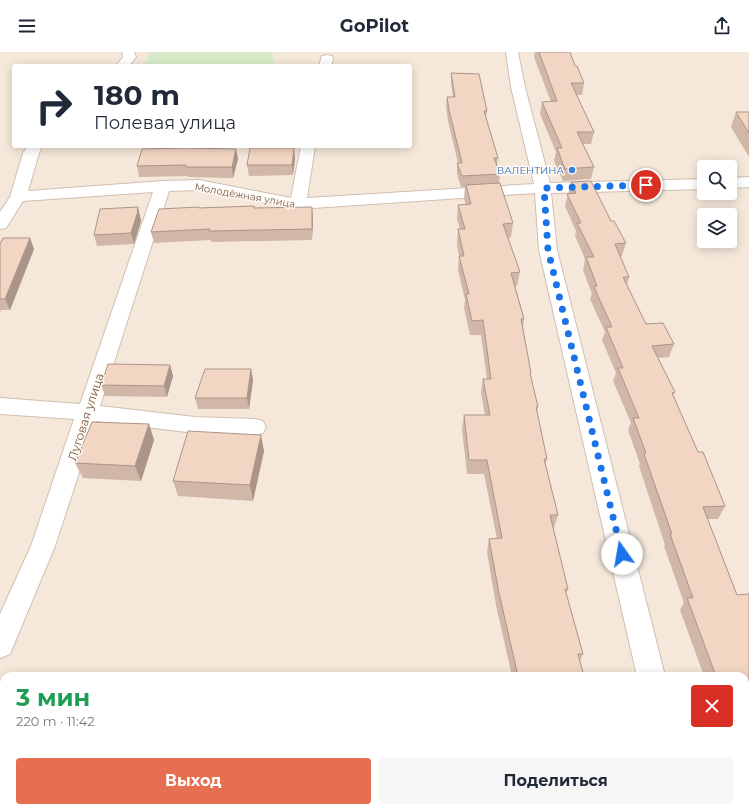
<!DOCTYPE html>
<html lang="ru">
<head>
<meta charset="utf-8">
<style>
  :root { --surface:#fff; --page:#f6f6f7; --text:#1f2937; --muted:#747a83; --accent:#e76f51 }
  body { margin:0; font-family:Montserrat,sans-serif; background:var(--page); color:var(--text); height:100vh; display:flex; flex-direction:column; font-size:15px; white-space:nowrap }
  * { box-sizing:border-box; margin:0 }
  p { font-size:13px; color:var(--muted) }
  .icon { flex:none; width:22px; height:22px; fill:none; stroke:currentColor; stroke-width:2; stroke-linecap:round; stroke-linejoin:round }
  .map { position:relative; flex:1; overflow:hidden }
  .side { position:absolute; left:0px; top:620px; width:749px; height:140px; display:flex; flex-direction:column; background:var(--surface); border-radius:12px 12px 0 0; box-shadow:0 2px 10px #0003 }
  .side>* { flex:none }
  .banner { position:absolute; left:12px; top:12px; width:400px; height:84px; border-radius:4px; box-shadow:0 2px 10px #0003; background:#fff; color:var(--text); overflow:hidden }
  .tools { position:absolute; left:697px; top:108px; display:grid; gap:8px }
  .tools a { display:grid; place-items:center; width:40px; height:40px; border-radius:4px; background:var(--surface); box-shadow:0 2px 10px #0003; font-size:20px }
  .pin { position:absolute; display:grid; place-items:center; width:34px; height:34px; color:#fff; margin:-17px; border:2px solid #fff; border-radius:50%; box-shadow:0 1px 4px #0007 }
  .me { position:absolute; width:44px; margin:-22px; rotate:347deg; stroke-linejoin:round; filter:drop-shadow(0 0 3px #0008) }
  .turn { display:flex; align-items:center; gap:14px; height:84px; padding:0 16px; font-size:18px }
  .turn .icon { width:52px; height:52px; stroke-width:2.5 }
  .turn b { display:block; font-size:28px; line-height:34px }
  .round { display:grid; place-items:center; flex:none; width:42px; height:42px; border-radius:4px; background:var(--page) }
  .headline { display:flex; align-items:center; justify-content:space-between; height:68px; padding:0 16px }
  h1 { font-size:24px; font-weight:700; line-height:30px; color:#1e9e55 }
  .button { display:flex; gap:8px; margin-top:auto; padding:8px 16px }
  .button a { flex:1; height:46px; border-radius:4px; background:var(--accent); color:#fff; font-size:16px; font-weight:700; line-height:46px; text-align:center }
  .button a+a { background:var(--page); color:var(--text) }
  header { display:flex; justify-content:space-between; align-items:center; height:52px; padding:0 16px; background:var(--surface); font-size:18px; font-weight:700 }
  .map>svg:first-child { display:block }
</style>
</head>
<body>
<header><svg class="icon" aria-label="menu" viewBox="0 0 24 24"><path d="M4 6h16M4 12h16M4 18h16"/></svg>GoPilot<svg class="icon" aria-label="share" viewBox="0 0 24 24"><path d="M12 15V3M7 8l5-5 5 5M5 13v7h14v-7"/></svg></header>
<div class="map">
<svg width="749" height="760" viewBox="0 0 749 760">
  <rect width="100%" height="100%" fill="#fdf6ec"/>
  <path fill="#f5e8da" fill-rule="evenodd" d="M0 0H749V760H0ZM14 14H410V94H14ZM704 115H730V141H704ZM704 163H730V189H704ZM4 624H745V756H4Z"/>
  <polygon fill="#d8ecc9" points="149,0 272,0 274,14 139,14 147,9"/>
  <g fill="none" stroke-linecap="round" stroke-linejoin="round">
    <defs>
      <g id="minor">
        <polygon points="122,0 134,0 136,5 129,14 116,14 123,5"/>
        <polygon points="506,0 518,0 525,35 550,131 704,127 704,137 551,141 557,198 665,624 637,624 539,198 535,141 298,157 199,138 169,139 100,354 195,365 255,367 263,369 266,375 263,381 255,383 195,381 96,369 55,494 10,602 0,606 0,562 31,494 74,367 0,362 0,346 80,352 153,140 23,149 6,176 0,177 0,160 10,145 23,101 28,94 42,94 39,101 28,139 163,129 199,128 291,146 301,94 315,94 307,146 534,132 511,35"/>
        <polygon points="327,3 332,4 333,7 331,14 319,14 322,4"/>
        <polygon points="749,125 749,135 730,136 730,126"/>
        <polygon points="667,756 699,756 700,760 668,760"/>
      </g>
    </defs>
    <use href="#minor" stroke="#d1beb0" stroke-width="2"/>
    <use href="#minor" fill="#fff" fill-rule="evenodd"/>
  </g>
  <g fill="#d1b7a8">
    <polygon points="535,0 570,0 575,14 584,31 582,43 576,43 594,80 591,92 583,92 594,115 591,127 563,129 554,109 556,100 540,62 542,50 551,50 534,5"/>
    <polygon points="451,21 487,59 486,66 498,106 497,114 500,122 499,131 513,171 511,185 508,186 520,220 517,234 515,234 524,267 523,275 531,321 531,325 538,355 537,360 547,407 545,413 558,463 554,476 553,476 568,537 566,542 583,602 580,609 584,624 512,624 496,553 487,500 489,487 497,487 484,422 467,422 462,377 464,363 485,363 481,341 483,327 487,327 481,283 470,283 464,256 465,248 458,218 459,204 457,192 458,177 460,177 457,167 458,153 466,152 464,147 465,135 461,135 457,122 457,111 458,111 448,69 446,55 447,45 453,45 451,31"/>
    <polygon points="736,60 749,60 749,105 731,75"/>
    <polygon points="294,96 295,107 293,123 249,124 247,113"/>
    <polygon points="236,97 238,107 233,126 188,125 188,124 139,125 137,114"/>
    <polygon points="571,130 611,169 626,191 622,204 620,204 629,225 627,233 646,272 674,292 669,305 658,306 675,340 673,344 698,400 725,454 718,467 707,467 737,543 749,542 749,694 745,695 745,624 704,624 680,558 684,551 664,494 665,493 639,414 640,412 628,378 631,371 613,329 616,321 602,288 605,280 590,247 592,242 583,218 585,207 575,184 576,179 565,154"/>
    <polygon points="138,155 141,169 134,192 97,194 94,183"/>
    <polygon points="199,156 254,156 313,166 312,188 211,190 211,188 154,191 151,180"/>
    <polygon points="30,186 34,197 10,258 1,258 0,261 0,192"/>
    <polygon points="170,313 173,324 167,345 105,344 101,333"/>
    <polygon points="251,317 253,328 249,357 198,357 195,346"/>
    <polygon points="149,372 154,388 141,429 83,426 75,411"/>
    <polygon points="264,399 253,449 178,444 173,429"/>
    <polygon points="0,658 4,659 4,713 0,712"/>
    <polygon points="749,724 749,760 748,760 745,751 745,728"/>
    <polygon points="517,756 618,756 619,760 518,760"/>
  </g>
  <g fill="#aa9588">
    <polygon points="294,96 295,107 293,123 292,113"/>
    <polygon points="236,97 238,107 233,126 232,115"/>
    <polygon points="138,155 141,169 134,192 131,181"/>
    <polygon points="312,155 313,166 312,188"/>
    <polygon points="30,186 34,197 10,258 5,247"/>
    <polygon points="170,313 173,324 167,345 164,334"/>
    <polygon points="251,317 253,328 249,357 247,346"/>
    <polygon points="149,372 154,388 141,429 135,414"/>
    <polygon points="261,383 264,399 253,449 250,433"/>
  </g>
  <g fill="#f3d5c3" stroke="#aa9588">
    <polygon points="539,0 570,0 575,14 577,14 584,31 571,31 594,80 577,80 594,115 565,117 557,96 562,96 542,50 557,49"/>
    <polygon points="451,21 479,22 487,59 484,59 498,106 494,106 500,122 462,124 457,111 462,111 449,58 447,45 455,45"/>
    <polygon points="736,60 749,60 749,81"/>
    <polygon points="185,96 236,97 232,115 186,115 186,113 137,114 142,97"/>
    <polygon points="250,96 294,96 292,113 247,113"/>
    <polygon points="591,129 611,169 614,169 626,191 615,192 629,225 623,225 646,272 663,271 674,292 652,294 675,340 672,341 698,400 703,400 725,454 703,455 737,543 749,542 749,686 745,686 745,624 716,624 687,546 693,546 670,482 672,482 644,402 646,401 633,366 639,366 618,316 623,316 606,275 612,275 594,235 597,234 586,205 594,205 577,171 581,171 567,142 576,141 571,130"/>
    <polygon points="500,131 513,171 503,172 520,220 511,221 524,267 521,267 531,321 530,321 538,355 536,355 547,407 544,407 558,463 550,463 568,537 565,537 583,602 578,602 584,624 518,624 499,541 489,487 502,486 487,408 469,408 464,363 490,363 483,327 491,327 483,268 472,269 466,242 469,242 459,204 464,204 458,177 465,177 458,153 471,152 466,133"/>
    <polygon points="254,154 254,156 312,155 312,177 209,179 210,177 151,180 159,157 199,155 199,156"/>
    <polygon points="138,155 137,159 138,159 131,181 94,183 100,157"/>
    <polygon points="3,186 30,186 5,247 0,247 0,192"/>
    <polygon points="108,312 170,313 164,334 101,333"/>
    <polygon points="205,317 251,317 247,346 195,346"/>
    <polygon points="92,370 149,372 135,414 75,411"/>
    <polygon points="188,379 261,383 250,433 173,429"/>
    <polygon points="0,658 4,659 4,706 0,706"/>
    <polygon points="524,756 618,756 619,760 525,760"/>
  </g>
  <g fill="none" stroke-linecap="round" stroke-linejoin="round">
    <polyline stroke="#1a73e8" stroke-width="7" stroke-dasharray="0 12.6" points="622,502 548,198 544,136 646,133"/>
  </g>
  <circle fill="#3f7fe0" stroke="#fffaf3" stroke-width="1.5" cx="572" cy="118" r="4"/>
  <g text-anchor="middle" stroke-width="3" stroke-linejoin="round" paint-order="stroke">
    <g font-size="10" fill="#366cbe" stroke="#fffaf3" text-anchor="end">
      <text x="564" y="122">ВАЛЕНТИНА</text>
    </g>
    <g font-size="10" fill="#7a5c4d" stroke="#fffaf3">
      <text transform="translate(245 143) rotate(10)" y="4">Молодёжная улица</text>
    </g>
    <g font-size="12" fill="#7a5c4d" stroke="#fffaf3">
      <text transform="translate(86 365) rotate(-72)" y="4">Луговая улица</text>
    </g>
  </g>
</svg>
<div class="tools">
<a><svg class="icon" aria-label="search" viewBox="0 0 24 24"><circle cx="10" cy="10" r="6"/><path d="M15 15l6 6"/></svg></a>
<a><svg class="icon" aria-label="layers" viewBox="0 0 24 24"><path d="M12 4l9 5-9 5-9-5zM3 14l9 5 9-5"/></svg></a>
</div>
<div class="pin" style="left:646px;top:133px;background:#d93025"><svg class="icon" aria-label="arrive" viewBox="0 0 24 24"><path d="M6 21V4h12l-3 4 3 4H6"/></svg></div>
<svg class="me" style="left:622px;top:502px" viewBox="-20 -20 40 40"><circle r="19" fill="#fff"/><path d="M0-13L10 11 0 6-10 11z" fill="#1a73e8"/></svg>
<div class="banner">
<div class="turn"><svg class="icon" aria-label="right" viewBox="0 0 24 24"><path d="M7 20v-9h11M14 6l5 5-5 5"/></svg><div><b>180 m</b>Полевая улица</div></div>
</div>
<section class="side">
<div class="headline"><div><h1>3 мин</h1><p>220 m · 11:42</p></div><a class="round" style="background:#d93025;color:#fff"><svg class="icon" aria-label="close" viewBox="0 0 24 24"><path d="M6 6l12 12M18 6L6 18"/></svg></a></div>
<div class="button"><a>Выход</a><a>Поделиться</a></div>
</section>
</div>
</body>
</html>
